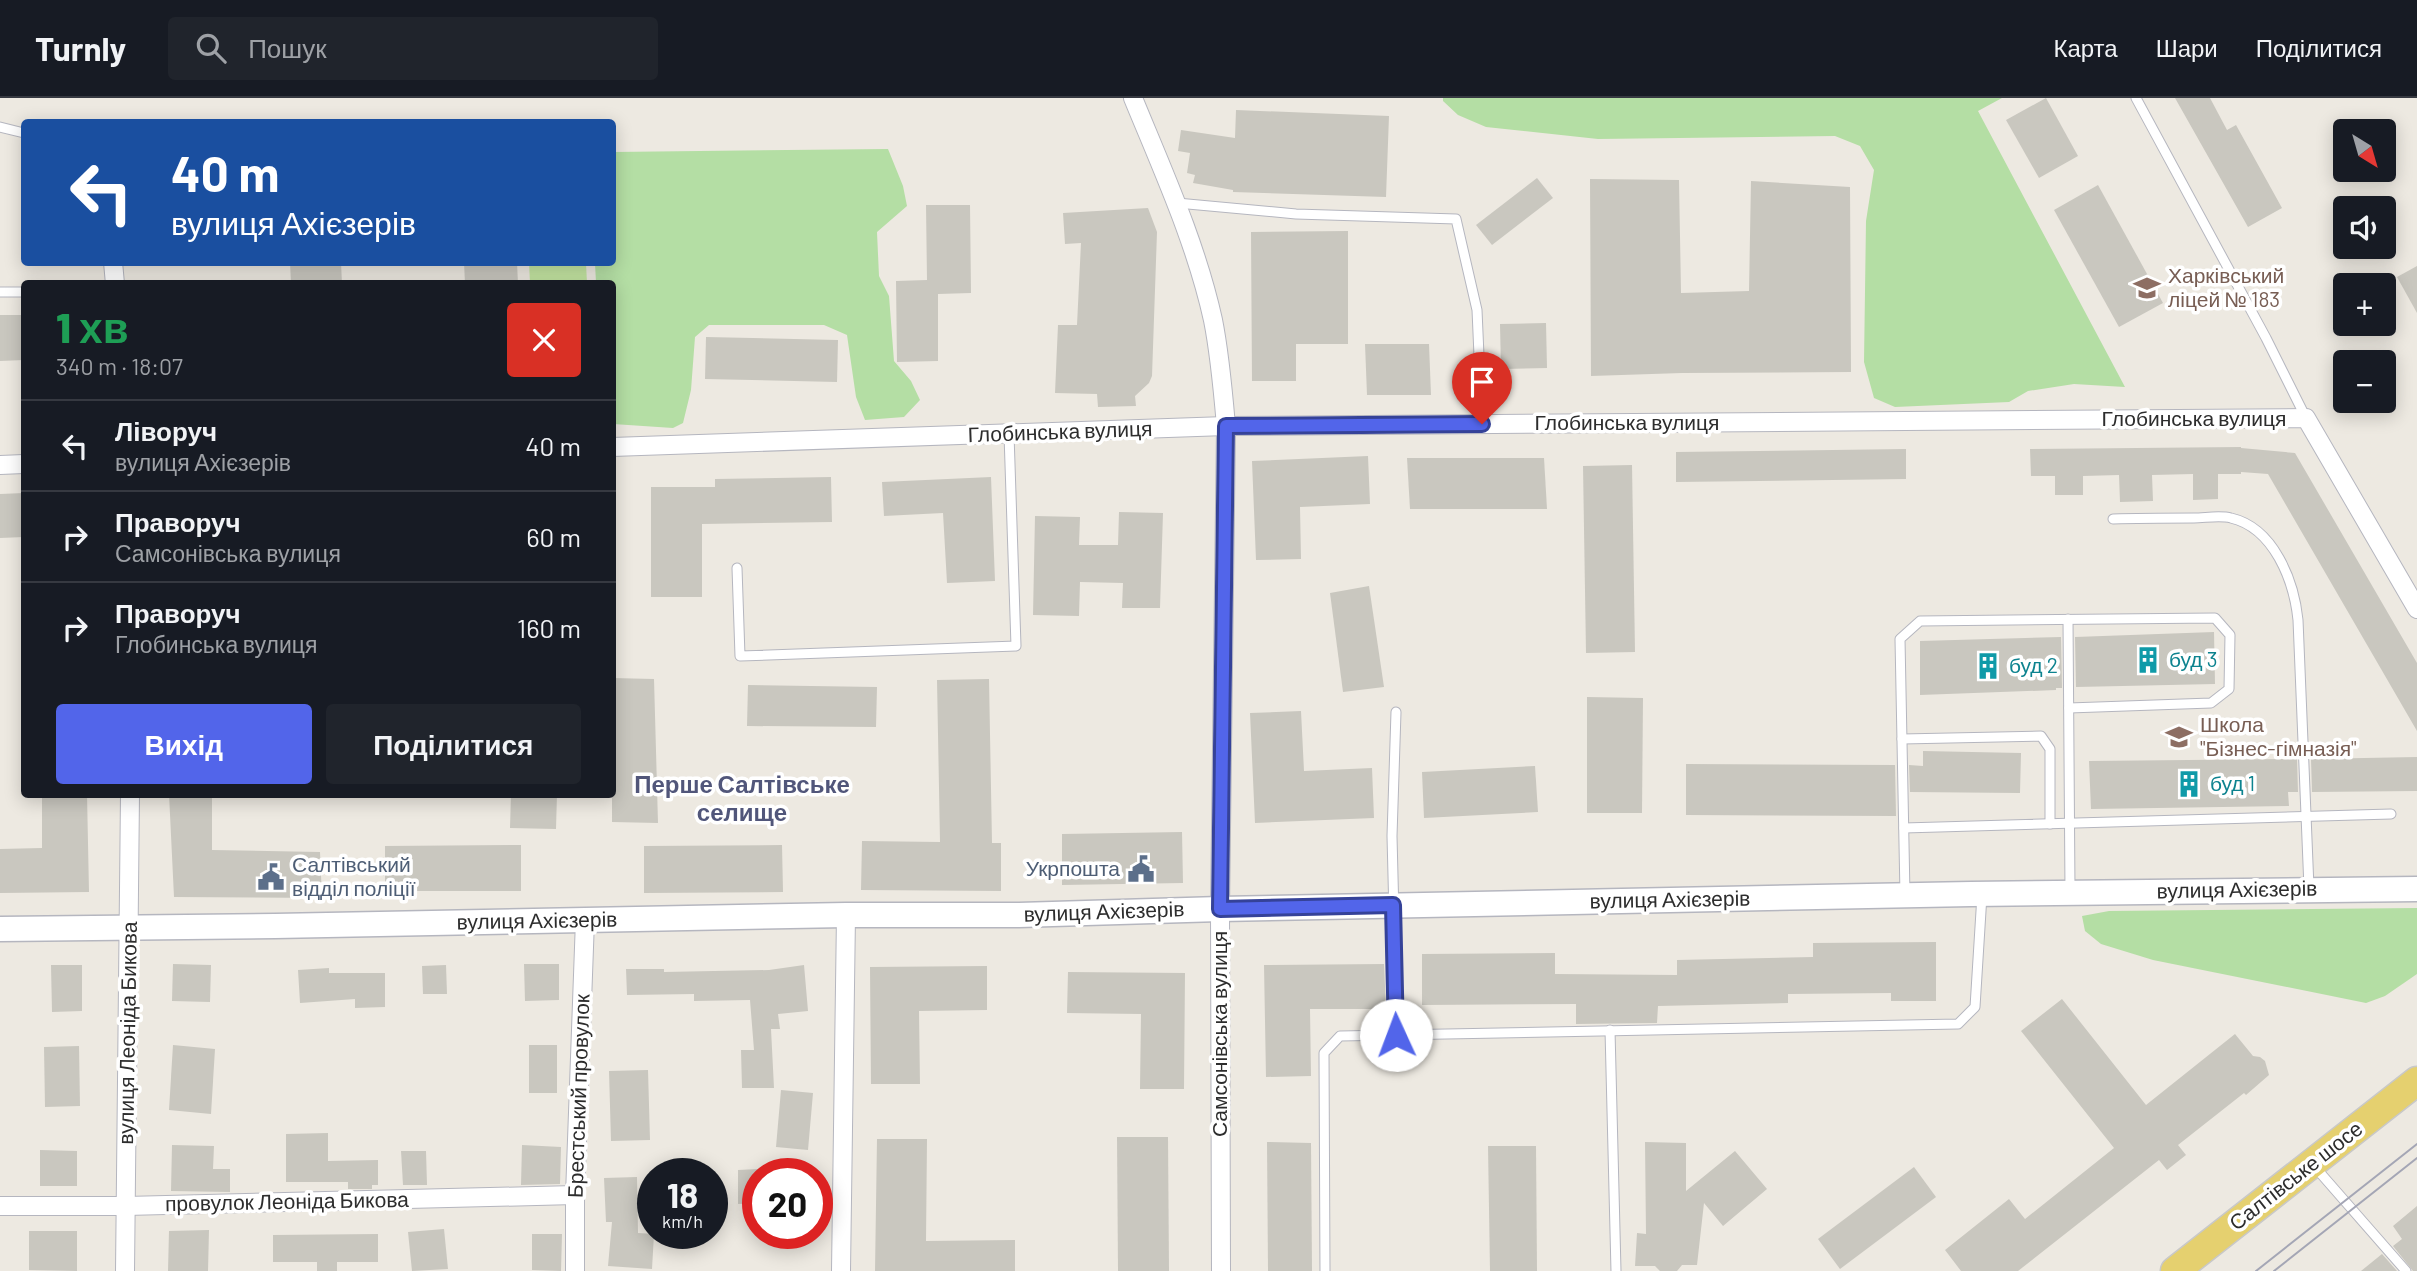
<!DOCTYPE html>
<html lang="uk">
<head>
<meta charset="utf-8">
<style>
  :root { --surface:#171b24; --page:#20242c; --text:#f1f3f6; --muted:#9ea1a6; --line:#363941; --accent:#5265ea }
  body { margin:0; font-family:Barlow,sans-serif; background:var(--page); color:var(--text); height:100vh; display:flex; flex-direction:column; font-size:26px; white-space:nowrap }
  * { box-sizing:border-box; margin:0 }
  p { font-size:23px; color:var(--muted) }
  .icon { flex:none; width:38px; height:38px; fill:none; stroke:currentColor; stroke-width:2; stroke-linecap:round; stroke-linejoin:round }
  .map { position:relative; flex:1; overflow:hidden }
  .details { position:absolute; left:21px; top:182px; width:595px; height:518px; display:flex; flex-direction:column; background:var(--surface); border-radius:7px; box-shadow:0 4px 18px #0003 }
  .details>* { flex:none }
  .hud { position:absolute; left:21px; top:21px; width:595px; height:147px; border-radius:7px; box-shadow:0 4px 18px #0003; background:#1a4fa0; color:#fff; overflow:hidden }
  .needle { width:46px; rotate:143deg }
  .tools { position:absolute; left:2333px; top:21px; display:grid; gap:14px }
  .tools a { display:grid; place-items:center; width:63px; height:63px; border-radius:7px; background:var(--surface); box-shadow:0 4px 18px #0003; font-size:35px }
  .speed { position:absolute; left:637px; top:1060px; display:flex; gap:14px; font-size:35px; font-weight:700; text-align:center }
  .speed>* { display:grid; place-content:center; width:91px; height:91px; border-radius:50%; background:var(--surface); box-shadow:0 4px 18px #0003; line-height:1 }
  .speed small { font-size:18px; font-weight:400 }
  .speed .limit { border:10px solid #d22; background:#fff; color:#111 }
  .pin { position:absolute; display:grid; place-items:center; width:60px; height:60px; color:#fff; margin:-72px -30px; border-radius:50% 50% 50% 0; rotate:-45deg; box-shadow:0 0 7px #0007 }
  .pin .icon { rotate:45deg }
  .me { position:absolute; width:77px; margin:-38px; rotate:358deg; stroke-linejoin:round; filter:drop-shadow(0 0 5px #0008) }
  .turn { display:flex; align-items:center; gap:24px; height:147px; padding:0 35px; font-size:32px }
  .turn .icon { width:91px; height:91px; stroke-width:2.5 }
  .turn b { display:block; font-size:49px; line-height:60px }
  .round { display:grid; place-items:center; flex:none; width:74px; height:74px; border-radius:7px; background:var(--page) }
  .head { display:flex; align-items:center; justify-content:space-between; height:119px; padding:0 35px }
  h1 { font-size:42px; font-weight:800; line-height:52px; color:#1e9e55 }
  .button { display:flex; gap:14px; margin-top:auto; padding:14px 35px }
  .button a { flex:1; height:80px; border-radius:7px; background:var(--accent); color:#fff; font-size:28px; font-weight:800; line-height:80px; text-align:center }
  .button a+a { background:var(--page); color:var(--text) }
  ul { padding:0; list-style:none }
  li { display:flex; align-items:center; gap:21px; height:91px; padding:0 35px; border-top:2px solid var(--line) }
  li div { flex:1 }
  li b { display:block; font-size:26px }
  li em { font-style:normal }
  header { display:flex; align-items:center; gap:42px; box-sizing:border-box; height:98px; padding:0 35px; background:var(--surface); border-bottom:2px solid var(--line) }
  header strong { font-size:33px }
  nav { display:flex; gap:38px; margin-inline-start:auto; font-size:24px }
  .search { width:490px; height:63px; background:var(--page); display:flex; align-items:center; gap:18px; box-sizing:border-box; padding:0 24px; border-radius:7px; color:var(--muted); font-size:26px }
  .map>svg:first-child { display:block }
</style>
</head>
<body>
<header>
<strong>Turnly</strong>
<div class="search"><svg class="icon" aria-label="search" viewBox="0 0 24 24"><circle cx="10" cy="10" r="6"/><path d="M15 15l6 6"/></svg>Пошук</div>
<nav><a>Карта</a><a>Шари</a><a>Поділитися</a></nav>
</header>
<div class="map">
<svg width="2417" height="1173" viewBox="0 0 2417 1173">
  <rect width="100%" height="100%" fill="#ede9e1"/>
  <g fill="#b4dea4">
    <polygon points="1443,0 2002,0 1978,13 2125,289 2074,286 2028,293 2009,304 1895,309 1874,300 1864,264 1866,123 1874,72 1860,48 1835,38 1598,41 1486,29 1458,17 1443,3"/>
    <polygon points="888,51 903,88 907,108 877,134 879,178 889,198 894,263 911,283 920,302 904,319 865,322 856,299 847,237 824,227 709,227 695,239 691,292 683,325 673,330 613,326 612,186 596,185 595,165 612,164 613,54"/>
    <polygon points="2417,810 2417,876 2385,898 2366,905 2153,862 2101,846 2085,833 2082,818 2109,813"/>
  </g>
  <polygon fill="#c3e4a1" points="529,165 586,165 587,185 530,185"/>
  <g fill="#c9c7bf">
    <polygon points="2046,0 2078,58 2039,80 2006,22"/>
    <polygon points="2175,0 2210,0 2227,32 2236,27 2282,110 2248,129"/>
    <polygon points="1236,12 1389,18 1386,99 1233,94 1233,92 1193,85 1195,77 1187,75 1190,55 1178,53 1181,32 1235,40"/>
    <polygon points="1537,80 1553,100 1492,147 1476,127"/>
    <polygon points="1590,81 1679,82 1681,195 1749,193 1751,83 1850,89 1851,274 1682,275 1591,278"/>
    <polygon points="2098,87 2163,205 2119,229 2054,112"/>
    <polygon points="926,107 970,107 971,195 938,196 938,263 897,264 896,183 927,182"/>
    <polygon points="1148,110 1157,134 1152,278 1149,285 1135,298 1136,308 1098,309 1097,296 1055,295 1058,227 1077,227 1081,145 1065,146 1063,115"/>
    <polygon points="1348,133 1348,246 1296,246 1296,283 1252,283 1251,134"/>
    <polygon points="290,164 341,164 342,186 291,186"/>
    <polygon points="464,164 517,164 518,186 465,186"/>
    <polygon points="2417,168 2417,215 2397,179"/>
    <polygon points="0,217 24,217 24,262 0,263"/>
    <polygon points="1546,225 1547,270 1501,271 1500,226"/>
    <polygon points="706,239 838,242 837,284 705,281"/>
    <polygon points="1365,246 1429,246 1431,297 1367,297"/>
    <polygon points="2241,349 2241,350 2295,355 2417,565 2417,633 2268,376 2241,374 2241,376 2218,376 2218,401 2193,402 2193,376 2152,377 2153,403 2120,404 2119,377 2083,378 2083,397 2055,397 2055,378 2031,378 2030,351"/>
    <polygon points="1906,351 1906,381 1676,384 1676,354"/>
    <polygon points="1368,358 1370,406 1300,409 1301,461 1256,462 1252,363"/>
    <polygon points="1407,360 1544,360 1547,411 1410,411"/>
    <polygon points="1632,367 1635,554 1586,555 1583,368"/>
    <polygon points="831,379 832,424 702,426 702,499 651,499 651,389 715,389 715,381"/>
    <polygon points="991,379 995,483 947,485 943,415 884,418 882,384"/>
    <polygon points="24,395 24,439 0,440 0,396"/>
    <polygon points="1119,414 1163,415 1160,510 1122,510 1123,485 1080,484 1079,518 1033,517 1035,418 1080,419 1079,447 1118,447"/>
    <polygon points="1369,488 1384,589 1343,594 1330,495"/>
    <polygon points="2214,534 2215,586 2076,589 2075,539"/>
    <polygon points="2061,539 2062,590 2056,590 2056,592 1920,597 1920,543"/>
    <polygon points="612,580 654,581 658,725 612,724"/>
    <polygon points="989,581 992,745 1001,745 1001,793 861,792 862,743 940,744 937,582"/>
    <polygon points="748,587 877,589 876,629 747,628"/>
    <polygon points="1587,599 1643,600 1642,715 1587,715"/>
    <polygon points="1301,613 1304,673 1372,670 1374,720 1255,725 1250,615"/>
    <polygon points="1923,653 2021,655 2020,695 1910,694 1909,667 1923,668"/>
    <polygon points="2417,659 2417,693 2312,694 2311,661"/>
    <polygon points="2297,661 2298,694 2288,694 2289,708 2091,711 2089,663"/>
    <polygon points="1686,666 1895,667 1896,718 1686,717"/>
    <polygon points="1535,668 1538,714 1424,720 1422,674"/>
    <polygon points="42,696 87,696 89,794 0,795 0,751 42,750"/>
    <polygon points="169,696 212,696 212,752 320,754 322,800 174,799"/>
    <polygon points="511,696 557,696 556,731 510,730"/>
    <polygon points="1182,734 1183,785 1062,787 1062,736"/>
    <polygon points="521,747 521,793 385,793 385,748"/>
    <polygon points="782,747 783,794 644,795 644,748"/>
    <polygon points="1936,844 1936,903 1891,903 1891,895 1788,896 1788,905 1658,908 1657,925 1576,926 1576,906 1422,907 1422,856 1555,855 1555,876 1677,877 1677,862 1813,859 1813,845"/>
    <polygon points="173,866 211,867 210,904 172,903"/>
    <polygon points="524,866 559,866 559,902 525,903"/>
    <polygon points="1384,866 1386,911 1310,911 1311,978 1266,979 1264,867"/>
    <polygon points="51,867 82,867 82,913 52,914"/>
    <polygon points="446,867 447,896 423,896 422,868"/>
    <polygon points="804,867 808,913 778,916 780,931 771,931 774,990 742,990 741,952 754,952 750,902 694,903 694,896 627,897 626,871 664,871 664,874 769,872"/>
    <polygon points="987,868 987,912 919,913 920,986 871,986 870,869"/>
    <polygon points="329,870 329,875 385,875 385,909 355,910 355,901 300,905 298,872"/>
    <polygon points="1068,874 1185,875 1184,991 1140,991 1141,916 1067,915"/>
    <polygon points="2062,901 2146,1007 2235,936 2253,958 2260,959 2265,963 2269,977 2246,997 2244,995 2178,1047 2186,1057 2167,1072 2159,1062 2018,1173 1961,1173 1945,1152 2009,1101 2025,1121 2114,1050 2021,933"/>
    <polygon points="173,947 215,951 211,1016 169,1012"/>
    <rect x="529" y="947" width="28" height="48"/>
    <polygon points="79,948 80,1008 45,1009 44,949"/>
    <polygon points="648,972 650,1042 611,1043 609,973"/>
    <polygon points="781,992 813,995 808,1052 776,1049"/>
    <polygon points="328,1035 328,1063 378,1062 378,1087 372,1087 372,1091 348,1091 348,1084 286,1084 286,1036"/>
    <polygon points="1117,1039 1168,1039 1169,1173 1118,1173"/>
    <polygon points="877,1041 927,1041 926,1143 1015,1142 1015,1173 875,1173"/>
    <polygon points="1267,1044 1311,1045 1312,1173 1268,1173"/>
    <polygon points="1645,1044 1686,1045 1686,1093 1735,1053 1767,1091 1723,1128 1704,1105 1697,1167 1682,1167 1677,1173 1660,1173 1655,1168 1635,1168 1637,1135 1646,1136"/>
    <polygon points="172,1047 214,1048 213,1071 230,1071 230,1094 171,1093"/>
    <polygon points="522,1047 561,1049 560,1086 521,1087"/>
    <polygon points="1488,1048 1536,1048 1537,1173 1490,1173"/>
    <polygon points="40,1052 77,1053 77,1088 40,1088"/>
    <polygon points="401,1053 426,1053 427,1087 403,1087"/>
    <polygon points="1914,1069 1936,1099 1840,1171 1818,1141"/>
    <polygon points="758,1071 758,1105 738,1106 738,1072"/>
    <polygon points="637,1079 638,1135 654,1136 652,1171 608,1168 612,1124 606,1124 604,1080"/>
    <polygon points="2417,1108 2417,1173 2413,1173 2393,1148 2402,1141 2393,1128"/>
    <polygon points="444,1131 448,1171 412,1173 408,1134"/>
    <polygon points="209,1132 208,1173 168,1173 169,1133"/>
    <polygon points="29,1133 77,1133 77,1173 29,1172"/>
    <polygon points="378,1136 378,1164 337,1164 337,1173 317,1173 317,1164 273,1164 273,1137"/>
    <polygon points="532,1136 562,1136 561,1173 532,1172"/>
    <polygon points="2382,1156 2397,1173 2361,1173"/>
  </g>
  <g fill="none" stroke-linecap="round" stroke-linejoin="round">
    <defs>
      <g id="service">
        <polyline points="2136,0 2266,240 2306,320"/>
        <polyline points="0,29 24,35"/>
        <polyline points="1177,105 1296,116 1456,121 1477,212 1482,326"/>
        <polyline points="0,194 24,194"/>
        <path d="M2113 421C2140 420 2167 420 2194 420 2205 420 2220 417 2231 420 2274 430 2294 483 2298 522L2309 790"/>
        <polyline points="737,470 740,558 1016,548 1009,336"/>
        <polyline points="2068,521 2070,792"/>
        <polyline points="1396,614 1392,738 1397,937"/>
        <polyline points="1902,641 2041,638 2050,651 2050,726"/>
        <polyline points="1904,730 2391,716"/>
        <polyline points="1905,797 1900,541 1920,523 2215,520 2230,537 2229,591 2211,605 2069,610"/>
        <polyline points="1610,932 1616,1173"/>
        <polyline points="2315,1069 2406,1173"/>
        <polyline points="1325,1173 1324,955 1340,938 1958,926 1975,909 1982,797"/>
      </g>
      <g id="minor">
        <path d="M1133 0C1163 73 1196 145 1213 222 1220 257 1223 293 1226 328L1220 811 1221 1173"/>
        <polyline points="113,164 115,186"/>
        <polyline points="612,349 1226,328 2306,320 2417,511"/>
        <polyline points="0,367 24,366"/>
        <polyline points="0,1108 126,1108 575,1097"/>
        <polyline points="125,1173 130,696"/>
        <polyline points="575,1173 575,1097 585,822"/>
        <polyline points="841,1173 846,817"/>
      </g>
      <polyline id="secondary" points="0,831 275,828 846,817 1019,817 1220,811 1971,796 2417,791"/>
      <polyline id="primary" points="2175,1173 2417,983"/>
    </defs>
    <use href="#service" stroke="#b5b6bf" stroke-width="11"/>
    <use href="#minor" stroke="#b5b6bf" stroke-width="20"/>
    <use href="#secondary" stroke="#b5b6bf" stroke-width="27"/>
    <use href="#primary" stroke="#c8c8c8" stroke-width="31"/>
    <use href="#service" stroke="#fff" stroke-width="9"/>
    <use href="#minor" stroke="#fff" stroke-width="18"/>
    <use href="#secondary" stroke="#fff" stroke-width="24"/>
    <use href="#primary" stroke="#e5d06f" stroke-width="28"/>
    <g stroke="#a4a6b5" stroke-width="2">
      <polyline points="2256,1173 2417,1046"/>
      <polyline points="2274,1173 2417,1060"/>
    </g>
  </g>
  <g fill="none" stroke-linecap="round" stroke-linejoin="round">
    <defs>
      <polyline id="route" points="1396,937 1393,807 1220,811 1226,328 1482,326"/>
    </defs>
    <use href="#route" stroke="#354298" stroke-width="18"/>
    <use href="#route" stroke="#5265ea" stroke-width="12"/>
  </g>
  <defs>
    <symbol id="school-bare" viewBox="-9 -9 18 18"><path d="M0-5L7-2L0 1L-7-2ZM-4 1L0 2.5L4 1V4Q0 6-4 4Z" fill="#8d6e63" stroke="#fff" stroke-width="2.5" paint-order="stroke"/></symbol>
    <symbol id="building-bare" viewBox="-9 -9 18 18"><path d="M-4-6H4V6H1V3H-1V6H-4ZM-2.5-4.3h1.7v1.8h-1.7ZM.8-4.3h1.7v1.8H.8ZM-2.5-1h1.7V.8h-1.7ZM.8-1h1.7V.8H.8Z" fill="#0f9aa8" stroke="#fff" stroke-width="2.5" paint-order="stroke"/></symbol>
    <symbol id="civic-bare" viewBox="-9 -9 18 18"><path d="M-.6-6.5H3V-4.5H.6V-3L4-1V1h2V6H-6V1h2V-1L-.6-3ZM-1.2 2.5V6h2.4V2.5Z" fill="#5c6f8a" stroke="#fff" stroke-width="2.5" paint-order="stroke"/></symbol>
  </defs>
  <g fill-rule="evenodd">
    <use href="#school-bare" x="2128" y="171" width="38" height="38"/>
    <use href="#building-bare" x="2129" y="543" width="38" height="38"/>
    <use href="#building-bare" x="1969" y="549" width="38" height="38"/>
    <use href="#school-bare" x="2160" y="620" width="38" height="38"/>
    <use href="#building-bare" x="2170" y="667" width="38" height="38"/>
    <use href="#civic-bare" x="1122" y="752" width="38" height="38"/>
    <use href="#civic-bare" x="252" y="760" width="38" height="38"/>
  </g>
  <g text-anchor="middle" stroke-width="7" stroke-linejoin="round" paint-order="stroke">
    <g font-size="21" fill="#785e54" stroke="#fff" text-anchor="start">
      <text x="2168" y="185">Харківський<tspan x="2168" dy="24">ліцей № 183</tspan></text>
      <text x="2200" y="634">Школа<tspan x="2200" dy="24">"Бізнес-гімназія"</tspan></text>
    </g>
    <g font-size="21" fill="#2d2d2d" stroke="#fff">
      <text x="2194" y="328">Глобинська вулиця</text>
      <text x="1627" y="332">Глобинська вулиця</text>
      <text transform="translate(1060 334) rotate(-2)" y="7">Глобинська вулиця</text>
      <text transform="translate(2237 792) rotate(-1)" y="7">вулиця Ахієзерів</text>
      <text transform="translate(1670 802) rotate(-1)" y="7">вулиця Ахієзерів</text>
      <text transform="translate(1104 814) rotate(-2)" y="7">вулиця Ахієзерів</text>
      <text transform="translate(537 823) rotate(-1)" y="7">вулиця Ахієзерів</text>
      <text transform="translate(128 935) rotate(-89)" y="7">вулиця Леоніда Бикова</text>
      <text transform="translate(1220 936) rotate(-90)" y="7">Самсонівська вулиця</text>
      <text transform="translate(579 998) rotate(-88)" y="7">Брестський провулок</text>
      <text transform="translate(2296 1078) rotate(-38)" y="7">Салтівське шосе</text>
      <text transform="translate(287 1104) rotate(-1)" y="7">провулок Леоніда Бикова</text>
    </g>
    <g font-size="21" fill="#0d838f" stroke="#fff" text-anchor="start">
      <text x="2169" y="569">буд 3</text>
      <text x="2009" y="575">буд 2</text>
      <text x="2210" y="693">буд 1</text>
    </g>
    <g font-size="21" fill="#4e5e75" stroke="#fff" text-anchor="start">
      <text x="292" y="774">Салтівський<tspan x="292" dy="24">відділ поліції</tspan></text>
      <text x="1120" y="778" text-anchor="end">Укрпошта</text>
    </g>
    <g font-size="24" font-weight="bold" fill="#51567a" stroke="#fff">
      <text x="742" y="695">Перше Салтівське<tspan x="742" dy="28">селище</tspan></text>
    </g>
  </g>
</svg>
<div class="tools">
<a><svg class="needle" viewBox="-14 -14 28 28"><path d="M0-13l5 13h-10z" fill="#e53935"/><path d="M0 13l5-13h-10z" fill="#9ea1a6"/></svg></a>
<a><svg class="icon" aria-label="sound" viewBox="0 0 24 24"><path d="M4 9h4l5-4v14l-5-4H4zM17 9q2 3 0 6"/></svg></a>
<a>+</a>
<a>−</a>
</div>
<div class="speed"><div>18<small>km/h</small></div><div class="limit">20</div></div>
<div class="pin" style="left:1482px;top:326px;background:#d93025"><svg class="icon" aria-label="arrive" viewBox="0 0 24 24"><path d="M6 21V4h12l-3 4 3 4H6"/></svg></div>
<svg class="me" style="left:1396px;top:937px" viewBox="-20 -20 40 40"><circle r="19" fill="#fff"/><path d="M0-13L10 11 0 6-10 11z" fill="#5265ea"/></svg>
<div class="hud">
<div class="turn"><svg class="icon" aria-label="left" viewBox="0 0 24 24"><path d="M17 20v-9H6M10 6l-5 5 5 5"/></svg><div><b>40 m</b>вулиця Ахієзерів</div></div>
</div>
<section class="details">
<div class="head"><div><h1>1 хв</h1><p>340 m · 18:07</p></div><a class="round" style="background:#d93025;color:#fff"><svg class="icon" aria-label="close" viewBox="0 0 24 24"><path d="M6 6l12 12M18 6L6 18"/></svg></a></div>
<ul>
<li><svg class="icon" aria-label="left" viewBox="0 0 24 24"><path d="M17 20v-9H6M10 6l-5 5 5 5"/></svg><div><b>Ліворуч</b><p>вулиця Ахієзерів</p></div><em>40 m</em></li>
<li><svg class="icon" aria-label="right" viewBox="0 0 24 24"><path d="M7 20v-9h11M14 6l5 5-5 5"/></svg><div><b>Праворуч</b><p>Самсонівська вулиця</p></div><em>60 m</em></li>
<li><svg class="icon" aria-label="right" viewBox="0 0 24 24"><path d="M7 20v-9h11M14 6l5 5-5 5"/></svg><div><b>Праворуч</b><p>Глобинська вулиця</p></div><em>160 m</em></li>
</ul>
<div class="button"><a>Вихід</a><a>Поділитися</a></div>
</section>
</div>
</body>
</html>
